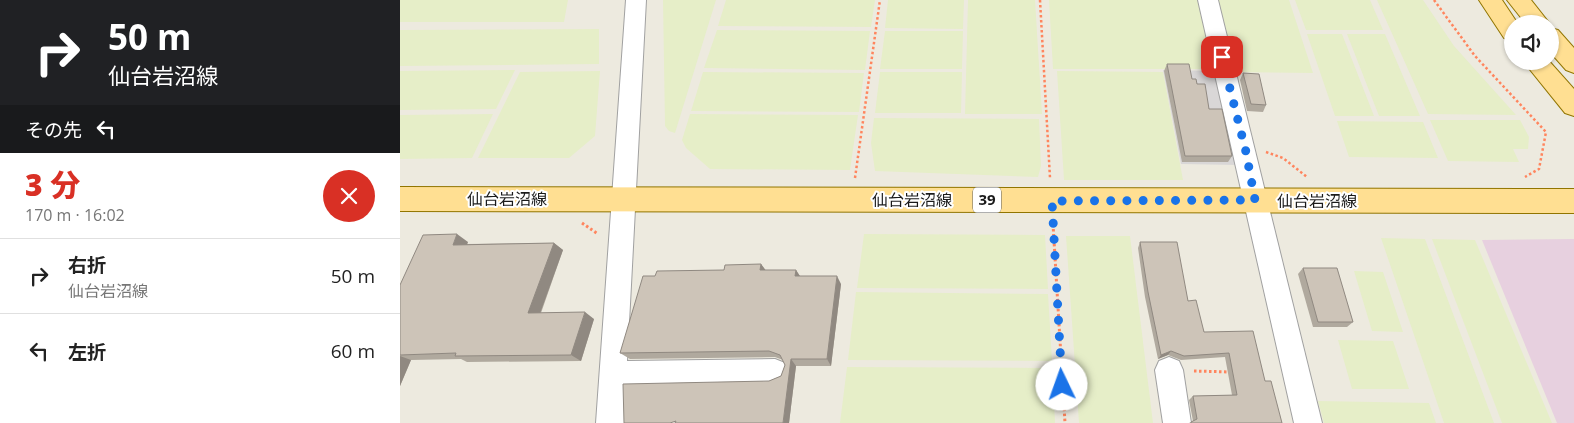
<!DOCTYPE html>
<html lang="ja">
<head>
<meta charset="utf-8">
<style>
  :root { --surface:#fff; --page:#f2f2f2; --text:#222; --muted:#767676; --line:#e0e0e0; --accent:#d93025 }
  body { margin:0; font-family:"Open Sans","Noto Sans JP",sans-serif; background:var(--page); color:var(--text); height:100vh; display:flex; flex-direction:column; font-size:19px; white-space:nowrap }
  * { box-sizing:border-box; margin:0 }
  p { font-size:16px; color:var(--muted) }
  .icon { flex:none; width:28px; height:28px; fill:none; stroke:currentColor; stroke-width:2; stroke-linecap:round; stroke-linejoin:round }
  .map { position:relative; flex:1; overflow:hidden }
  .panel { display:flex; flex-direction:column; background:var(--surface); width:400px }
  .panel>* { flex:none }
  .top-card { background:#202124; color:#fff; overflow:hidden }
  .tools { position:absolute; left:1104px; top:15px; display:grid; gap:10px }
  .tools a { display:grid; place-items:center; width:55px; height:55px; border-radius:50%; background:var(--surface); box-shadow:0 1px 4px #0004; font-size:25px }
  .pin { position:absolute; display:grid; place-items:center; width:42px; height:42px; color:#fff; margin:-21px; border-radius:10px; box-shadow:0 2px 8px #0006 }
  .me { position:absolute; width:55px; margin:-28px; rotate:357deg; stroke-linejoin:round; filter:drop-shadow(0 0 4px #0008) }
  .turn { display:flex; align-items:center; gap:18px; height:105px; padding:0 25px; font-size:22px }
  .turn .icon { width:65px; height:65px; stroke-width:2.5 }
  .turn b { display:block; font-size:35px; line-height:42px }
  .then { display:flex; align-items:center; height:48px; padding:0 25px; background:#0003; gap:10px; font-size:19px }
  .round { display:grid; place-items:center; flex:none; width:52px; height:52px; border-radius:26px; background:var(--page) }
  .head { display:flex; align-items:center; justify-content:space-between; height:85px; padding:0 25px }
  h1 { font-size:30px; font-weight:800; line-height:38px; color:var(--accent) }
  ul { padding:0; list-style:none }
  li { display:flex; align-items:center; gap:15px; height:75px; padding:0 25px; border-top:1px solid var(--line) }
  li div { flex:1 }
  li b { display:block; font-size:19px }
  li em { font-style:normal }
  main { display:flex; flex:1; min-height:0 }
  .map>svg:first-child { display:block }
</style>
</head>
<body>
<main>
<section class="panel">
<div class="top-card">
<div class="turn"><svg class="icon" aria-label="right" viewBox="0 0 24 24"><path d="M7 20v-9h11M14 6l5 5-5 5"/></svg><div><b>50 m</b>仙台岩沼線</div></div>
<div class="then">その先<svg class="icon" aria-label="left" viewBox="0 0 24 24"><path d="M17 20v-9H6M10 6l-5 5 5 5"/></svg></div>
</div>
<div class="head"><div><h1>3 分</h1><p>170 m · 16:02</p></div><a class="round" style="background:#d93025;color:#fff"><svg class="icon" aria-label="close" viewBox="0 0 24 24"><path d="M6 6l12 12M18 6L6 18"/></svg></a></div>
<ul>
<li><svg class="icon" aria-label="right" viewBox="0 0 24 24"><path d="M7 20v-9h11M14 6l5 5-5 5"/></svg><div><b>右折</b><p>仙台岩沼線</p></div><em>50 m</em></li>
<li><svg class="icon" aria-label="left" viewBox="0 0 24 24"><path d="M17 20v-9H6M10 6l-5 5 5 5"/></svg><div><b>左折</b></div><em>60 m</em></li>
</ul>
</section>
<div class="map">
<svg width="1174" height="423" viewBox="0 0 1174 423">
  <rect width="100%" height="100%" fill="#edeadf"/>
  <polygon fill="#d9d7d7" points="763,70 817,71 838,165 781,164"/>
  <polygon fill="#e7d0df" points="1174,239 1174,423 1157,423 1082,240"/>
  <g fill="#e6eec8">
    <polygon points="0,0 168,0 164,22 0,22"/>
    <polygon points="263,0 316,0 275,133 269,131 265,126"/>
    <polygon points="326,0 475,0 471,27 318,26"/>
    <polygon points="488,0 564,0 563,29 485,28"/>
    <polygon points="568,0 635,0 642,114 565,114"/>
    <polygon points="649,0 800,0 817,69 653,69"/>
    <polygon points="816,0 889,0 913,73 834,72"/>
    <polygon points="895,0 970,0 983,30 906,30"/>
    <polygon points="977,0 1023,0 1054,46 1116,115 1028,114"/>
    <polygon points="199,29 199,64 0,66 0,30"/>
    <polygon points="317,30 470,31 465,70 304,68"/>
    <polygon points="485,31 563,31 562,69 480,69"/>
    <polygon points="907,34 942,34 974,116 935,116"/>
    <polygon points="947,34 985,34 1020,116 979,116"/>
    <polygon points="115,70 96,109 0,110 0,71"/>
    <polygon points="200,71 195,136 169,158 78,158 120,72"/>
    <polygon points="657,71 763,72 783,180 664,180"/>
    <polygon points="303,72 464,73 459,112 291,111"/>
    <polygon points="480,72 562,72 561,113 475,113"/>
    <polygon points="93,114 72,158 0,159 0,115"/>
    <polygon points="290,114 458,115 450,170 310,169 286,148 282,140"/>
    <polygon points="474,118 639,119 641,166 638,177 475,171 471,143"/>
    <polygon points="1030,120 1120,120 1129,137 1128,149 1113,149 1119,162 1048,161"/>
    <polygon points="937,121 1023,122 1038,158 949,157"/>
    <polygon points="464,234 645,235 648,289 457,288"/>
    <polygon points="666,236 730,236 753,423 679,423"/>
    <polygon points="981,238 1025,239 1094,423 1044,423"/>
    <polygon points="1032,239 1075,240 1152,423 1102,423"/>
    <polygon points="954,271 983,272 1003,332 972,331"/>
    <polygon points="456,292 648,294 652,361 448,360"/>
    <polygon points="938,340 993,341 1009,389 952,389"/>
    <polygon points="447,367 647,368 648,377 653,377 655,423 440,423"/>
    <polygon points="918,401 1029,403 1036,423 924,423"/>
  </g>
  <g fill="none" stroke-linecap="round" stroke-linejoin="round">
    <defs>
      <g id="minor">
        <polygon points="226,0 246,0 227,361 375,359 385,363 389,372 385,381 375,385 226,388 224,423 196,423"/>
        <polygon points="798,0 818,0 922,423 894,423"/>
        <polygon points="769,357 779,361 783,370 791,423 763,423 755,370 759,361"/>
      </g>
      <g id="major">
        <polygon points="1079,0 1102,0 1118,24 1112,24 1112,40 1104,38"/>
        <polygon points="1107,0 1131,0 1150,24 1126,24"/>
        <polygon points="1150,28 1158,30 1174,48 1174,73 1166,70 1150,52"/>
        <polygon points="1123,61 1149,61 1174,89 1174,116 1165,113"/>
        <polygon points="0,187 1174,189 1174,213 0,211"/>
      </g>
    </defs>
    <use href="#minor" stroke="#a1a1a1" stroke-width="2"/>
    <use href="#major" stroke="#917500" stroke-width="2"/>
    <g stroke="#ff855e" stroke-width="2.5" stroke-dasharray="2.5 2.5" stroke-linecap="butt">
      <polyline points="640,0 650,178"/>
      <polyline points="1034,0 1075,56 1146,132 1139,169 1125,177"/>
      <polyline points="866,152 883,158 907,177"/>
      <polyline points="455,178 480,0"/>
    </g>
    <g stroke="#ff855e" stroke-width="3" stroke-dasharray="2.5 2.5" stroke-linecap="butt">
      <polyline points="182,223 198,234"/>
      <polyline points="653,224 665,423"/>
      <polyline points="794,371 831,372"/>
    </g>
    <use href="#minor" fill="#fff" fill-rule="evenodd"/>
    <use href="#major" fill="#ffdf92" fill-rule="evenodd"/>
  </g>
  <g fill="#b0a99e">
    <polygon points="767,64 792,79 797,84 832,156 828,162 782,162 764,71"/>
    <polygon points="843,73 866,105 863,112 847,111 840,80"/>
    <polygon points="68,242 67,244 154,243 163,250 141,313 194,319 181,361 67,362 61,359 11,360 0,386 0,285"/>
    <polygon points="740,242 788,301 804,332 865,381 882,423 789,423 793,421 789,400 793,396 832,395 825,357 781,360 768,355 758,359 745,297 738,248"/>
    <polygon points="361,264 365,270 396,270 400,276 441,284 431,366 396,366 389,423 369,381 381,376 385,365 383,360 375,357 230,359 220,353 255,276 324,270"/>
    <polygon points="903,268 953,322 947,327 913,327 898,274"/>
  </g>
  <g fill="#908981">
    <polygon points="57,234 68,242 64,252 53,245"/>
    <polygon points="154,243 163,250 138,319 128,313"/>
    <polygon points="361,264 367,272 360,270"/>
    <polygon points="396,270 401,278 395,276"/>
    <polygon points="437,276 441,284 431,366 427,359"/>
    <polygon points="185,312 194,319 181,361 171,355"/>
    <polygon points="771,351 768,355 758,359 761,355"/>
    <polygon points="0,356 11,360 0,386"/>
    <polygon points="391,359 396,366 389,423 383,423"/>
  </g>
  <g fill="#cdc4b8" stroke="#908981">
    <polygon points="767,64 789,64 792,79 796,79 797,84 805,84 809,109 822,109 832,156 785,156"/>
    <polygon points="843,73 859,74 866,105 851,104"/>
    <polygon points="57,234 53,245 154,243 128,313 185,312 171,355 55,356 56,353 0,355 0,285 23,235"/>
    <polygon points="740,242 777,242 788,301 796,300 804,332 853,331 865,381 871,381 882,423 791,423 791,422 797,419 793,396 837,395 829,353 784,356 771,351 761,355 748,292"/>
    <polygon points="361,264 360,270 396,270 395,276 437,276 427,359 391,359 383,423 275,423 276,421 270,423 224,423 223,384 369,381 381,376 385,365 380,355 369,351 220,353 243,276 255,276 257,271 324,270 325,265"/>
    <polygon points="903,268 937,268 953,322 918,322"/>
  </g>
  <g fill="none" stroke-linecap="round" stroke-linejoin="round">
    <polyline stroke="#1a73e8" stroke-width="9" stroke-dasharray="0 16.2" points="662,385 652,201 855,200 846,152 822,57"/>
  </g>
  <g text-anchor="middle" stroke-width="4" stroke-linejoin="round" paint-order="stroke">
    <rect fill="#fff" stroke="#5f5f5f" stroke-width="1" x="573" y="187.5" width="28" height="25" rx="4"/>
    <g font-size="15" font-weight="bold" fill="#1a1a1a">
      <text x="587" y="205">39</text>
    </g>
    <g font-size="16" fill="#1a1a1a" stroke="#fff">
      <text x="107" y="205">仙台岩沼線</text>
      <text x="512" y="206">仙台岩沼線</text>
      <text x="917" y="207">仙台岩沼線</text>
    </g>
  </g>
</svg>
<div class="tools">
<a><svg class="icon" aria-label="sound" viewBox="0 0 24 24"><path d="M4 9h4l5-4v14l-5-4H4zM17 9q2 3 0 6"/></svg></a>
</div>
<div class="pin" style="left:822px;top:57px;background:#d93025"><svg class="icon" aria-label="arrive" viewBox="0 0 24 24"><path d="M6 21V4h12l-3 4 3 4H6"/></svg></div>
<svg class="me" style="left:662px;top:385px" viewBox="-20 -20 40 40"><circle r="19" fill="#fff"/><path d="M0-13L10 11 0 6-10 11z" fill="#1a73e8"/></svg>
</div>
</main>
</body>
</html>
